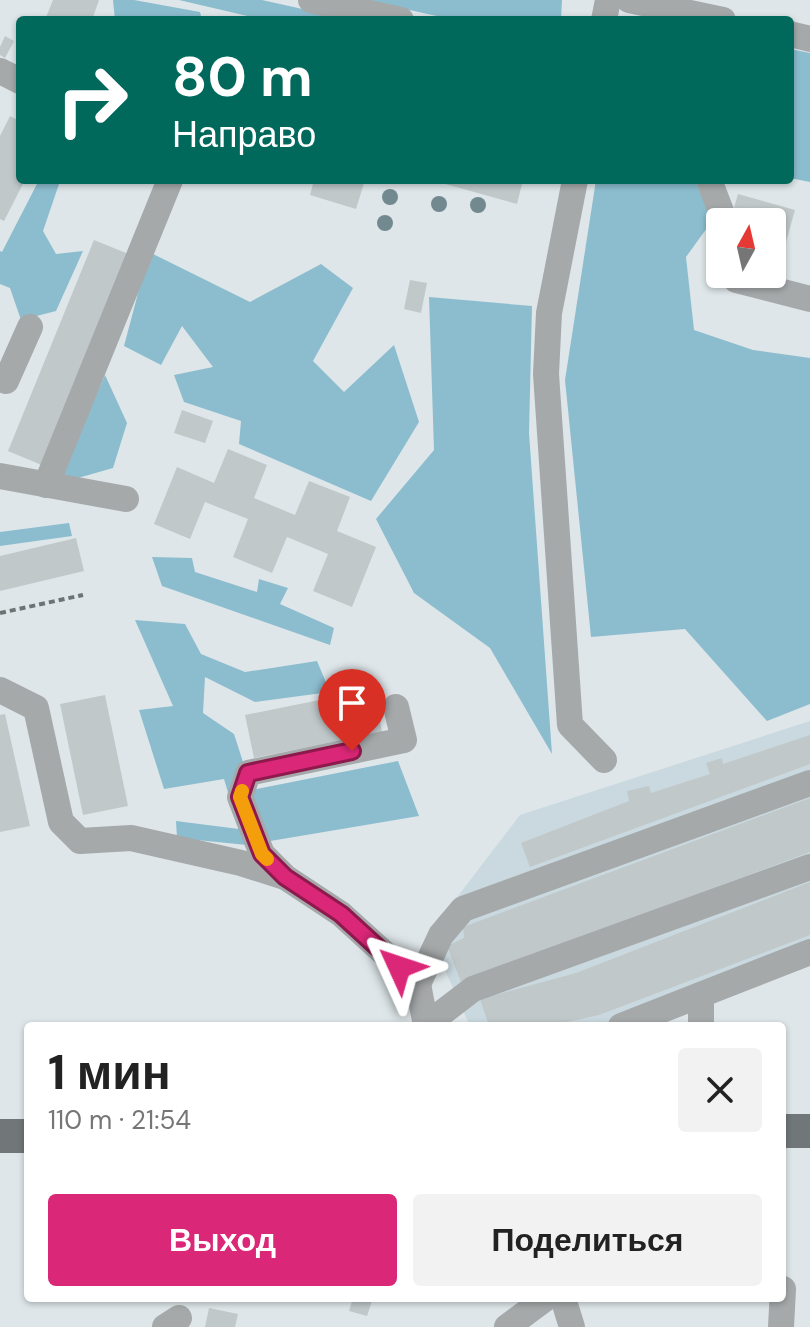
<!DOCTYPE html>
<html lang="ru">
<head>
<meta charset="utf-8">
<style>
  :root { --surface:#fff; --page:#f2f2f2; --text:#222; --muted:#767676; --accent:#db2777 }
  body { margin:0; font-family:"DM Sans",sans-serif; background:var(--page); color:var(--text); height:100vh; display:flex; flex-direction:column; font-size:30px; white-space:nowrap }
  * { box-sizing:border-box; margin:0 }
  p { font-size:26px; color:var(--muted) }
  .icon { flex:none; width:44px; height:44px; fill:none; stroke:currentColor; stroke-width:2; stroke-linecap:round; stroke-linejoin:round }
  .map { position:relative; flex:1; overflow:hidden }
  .drawer { position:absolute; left:24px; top:1022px; width:762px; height:280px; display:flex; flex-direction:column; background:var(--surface); border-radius:8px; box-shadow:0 2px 6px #0004 }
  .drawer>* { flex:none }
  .hud { position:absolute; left:16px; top:16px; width:778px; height:168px; border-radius:8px; box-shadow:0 2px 6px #0004; background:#00695c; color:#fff; overflow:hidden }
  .needle { width:52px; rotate:8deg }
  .tools { position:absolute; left:706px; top:208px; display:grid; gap:16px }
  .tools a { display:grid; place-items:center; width:80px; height:80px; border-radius:8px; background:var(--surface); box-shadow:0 2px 6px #0004; font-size:40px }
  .pin { position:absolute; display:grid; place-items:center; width:68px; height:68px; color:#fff; margin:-82px -34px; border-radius:50% 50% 50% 0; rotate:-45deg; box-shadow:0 0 8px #0007 }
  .pin .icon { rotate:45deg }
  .me { position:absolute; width:88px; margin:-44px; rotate:312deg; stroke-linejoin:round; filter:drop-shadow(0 0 6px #0008) }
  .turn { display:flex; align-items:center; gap:28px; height:168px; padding:0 24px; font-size:36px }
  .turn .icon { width:104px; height:104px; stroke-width:2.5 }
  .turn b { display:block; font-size:56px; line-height:68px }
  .round { display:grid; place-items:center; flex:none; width:84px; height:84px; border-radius:8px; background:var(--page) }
  .overview { display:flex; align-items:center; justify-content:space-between; height:136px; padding:0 24px }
  h1 { font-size:48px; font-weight:700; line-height:60px }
  .cta { display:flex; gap:16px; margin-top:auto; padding:16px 24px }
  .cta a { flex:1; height:92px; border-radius:8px; background:var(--accent); color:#fff; font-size:32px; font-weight:700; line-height:92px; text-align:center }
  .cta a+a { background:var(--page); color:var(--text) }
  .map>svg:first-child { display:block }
</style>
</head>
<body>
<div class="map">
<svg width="810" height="1327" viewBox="0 0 810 1327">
  <rect width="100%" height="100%" fill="#dee6e9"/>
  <polygon fill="#c9d9df" points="810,721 810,962 658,1026 470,1026 429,934 520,815"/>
  <g fill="#8cbdcf">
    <polygon points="113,0 134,0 200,12 202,20 115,20"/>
    <polygon points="179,0 262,0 352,20 264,20"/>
    <polygon points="364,0 562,0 561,20 455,20"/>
    <polygon points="790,49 810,53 810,182 790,178"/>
    <polygon points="39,180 65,180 59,184 43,231 56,254 83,251 56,311 21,320 10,288 0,284 0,251 2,252"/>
    <polygon points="596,180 695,180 712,221 686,257 694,330 753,350 810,358 810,704 767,721 685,629 591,637 565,380"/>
    <polygon points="149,252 250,302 321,264 353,288 313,361 344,392 394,345 419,422 371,501 239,444 241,421 184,402 174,375 213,367 182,326 161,365 124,346"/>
    <polygon points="429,297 532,306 529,433 552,754 490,648 414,593 376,519 434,450"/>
    <polygon points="105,375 127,423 113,468 57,484"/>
    <polygon points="69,523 72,536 0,546 0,532"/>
    <polygon points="152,557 192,558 195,572 257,592 259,579 288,588 280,604 334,628 330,645 162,586"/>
    <polygon points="135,620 185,624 201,654 245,672 317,661 330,692 255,702 205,677 203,713 234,734 252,790 398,761 419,816 247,845 177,838 176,821 239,829 224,779 164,789 139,710 173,706"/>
  </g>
  <g fill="#c0c8ca">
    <polygon points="53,0 99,0 92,20 45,20"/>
    <polygon points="5,36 14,41 5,58 0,55 0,47"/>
    <polygon points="10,116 20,121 20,180 25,180 4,221 0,219 0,136"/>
    <polygon points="314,180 365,180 356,209 310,195"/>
    <polygon points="431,180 523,180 517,204"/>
    <polygon points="738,194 795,210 781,260 772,257 772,222 730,222"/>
    <polygon points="94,240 131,255 44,466 8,451"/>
    <polygon points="410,280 427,283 421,313 404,309"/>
    <polygon points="182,410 213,421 205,443 174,433"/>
    <polygon points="228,449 267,465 254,498 295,515 309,481 350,497 337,531 376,547 352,607 313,591 328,554 287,537 272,573 233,557 248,519 205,502 190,539 154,524 177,467 214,483"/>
    <polygon points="76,538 84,571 0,591 0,556"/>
    <polygon points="374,689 382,732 254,758 245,715"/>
    <polygon points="105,695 128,806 83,815 60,704"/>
    <polygon points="5,714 30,826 0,832 0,715"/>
    <polygon points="810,735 810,764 530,867 521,843 629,801 627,791 649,786 651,793 710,774 706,763 722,758 723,764"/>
    <polygon points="810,798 810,852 461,982 447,946 464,938 463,927"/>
    <polygon points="810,882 810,935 599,1015 549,1026 489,1026 480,999 576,973"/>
    <polygon points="353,1298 373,1298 367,1316 349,1311"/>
    <polygon points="209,1308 238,1314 235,1327 205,1327"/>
  </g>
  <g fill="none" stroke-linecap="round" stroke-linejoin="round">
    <polyline stroke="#6d7374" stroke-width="4" stroke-dasharray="6 4" stroke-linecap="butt" points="0,613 83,595"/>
    <g stroke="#a6a9aa" stroke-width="26">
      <polyline points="311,0 401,20"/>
      <polyline points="629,0 723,20"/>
      <polyline points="604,20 608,0"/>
      <polyline points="790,34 810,39"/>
      <polyline points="0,71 20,81"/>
      <polyline points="575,180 549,313 546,374 570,725 604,760"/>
      <polyline points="709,180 722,214 722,222"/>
      <polyline points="731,274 736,280 810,299"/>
      <polyline points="0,378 6,381 30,327"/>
      <polyline points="0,476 126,499"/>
      <polyline points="46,485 170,180"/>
      <polyline points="0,690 36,708 61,822 80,841 131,838 241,863 282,876"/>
      <polyline points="396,707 404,740 248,773 240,797 262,854 285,877 341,914 418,984 426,1026"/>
      <polyline points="418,984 441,935 463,909 810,783"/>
      <polyline points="701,995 701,1026"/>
      <polyline points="426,1025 473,989 810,867"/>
      <polyline points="621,1026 810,952"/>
      <polyline points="563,1298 572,1327"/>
      <polyline points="165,1327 179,1318"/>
      <polyline points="507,1327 546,1298"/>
      <polyline points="781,1327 783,1289"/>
    </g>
    <g stroke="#717779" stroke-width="34">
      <polyline points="782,1131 810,1131"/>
      <polyline points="0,1136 28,1136"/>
    </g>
  </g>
  <g fill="#738990">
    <circle cx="390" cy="197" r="8"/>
    <circle cx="439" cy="204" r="8"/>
    <circle cx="478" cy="205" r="8"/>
    <circle cx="385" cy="223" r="8"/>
  </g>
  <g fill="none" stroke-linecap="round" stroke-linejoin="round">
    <defs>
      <polyline id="route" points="352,751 248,773 240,797 262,854 285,877 341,914 399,967"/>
    </defs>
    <use href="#route" stroke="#8e194d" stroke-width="20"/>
    <use href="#route" stroke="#db2777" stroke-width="14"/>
    <polyline stroke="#f59e0b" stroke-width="14" points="242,791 240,797 262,854 267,859"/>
  </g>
</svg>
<div class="tools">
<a><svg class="needle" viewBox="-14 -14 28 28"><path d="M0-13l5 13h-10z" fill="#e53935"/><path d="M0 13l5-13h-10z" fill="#767676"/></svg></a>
</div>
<div class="pin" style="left:352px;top:751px;background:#d93025"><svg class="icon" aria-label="arrive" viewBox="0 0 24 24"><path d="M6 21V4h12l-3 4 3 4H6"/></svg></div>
<svg class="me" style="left:399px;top:967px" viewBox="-20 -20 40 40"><path d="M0-17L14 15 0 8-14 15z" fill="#db2777" stroke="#fff" stroke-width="4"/></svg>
<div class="hud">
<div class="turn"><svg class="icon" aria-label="right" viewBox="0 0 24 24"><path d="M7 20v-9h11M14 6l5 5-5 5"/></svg><div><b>80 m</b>Направо</div></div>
</div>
<section class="drawer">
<div class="overview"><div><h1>1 мин</h1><p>110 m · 21:54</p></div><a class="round"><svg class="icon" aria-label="close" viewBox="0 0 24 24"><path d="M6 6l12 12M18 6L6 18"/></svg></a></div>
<div class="cta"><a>Выход</a><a>Поделиться</a></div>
</section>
</div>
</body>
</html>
